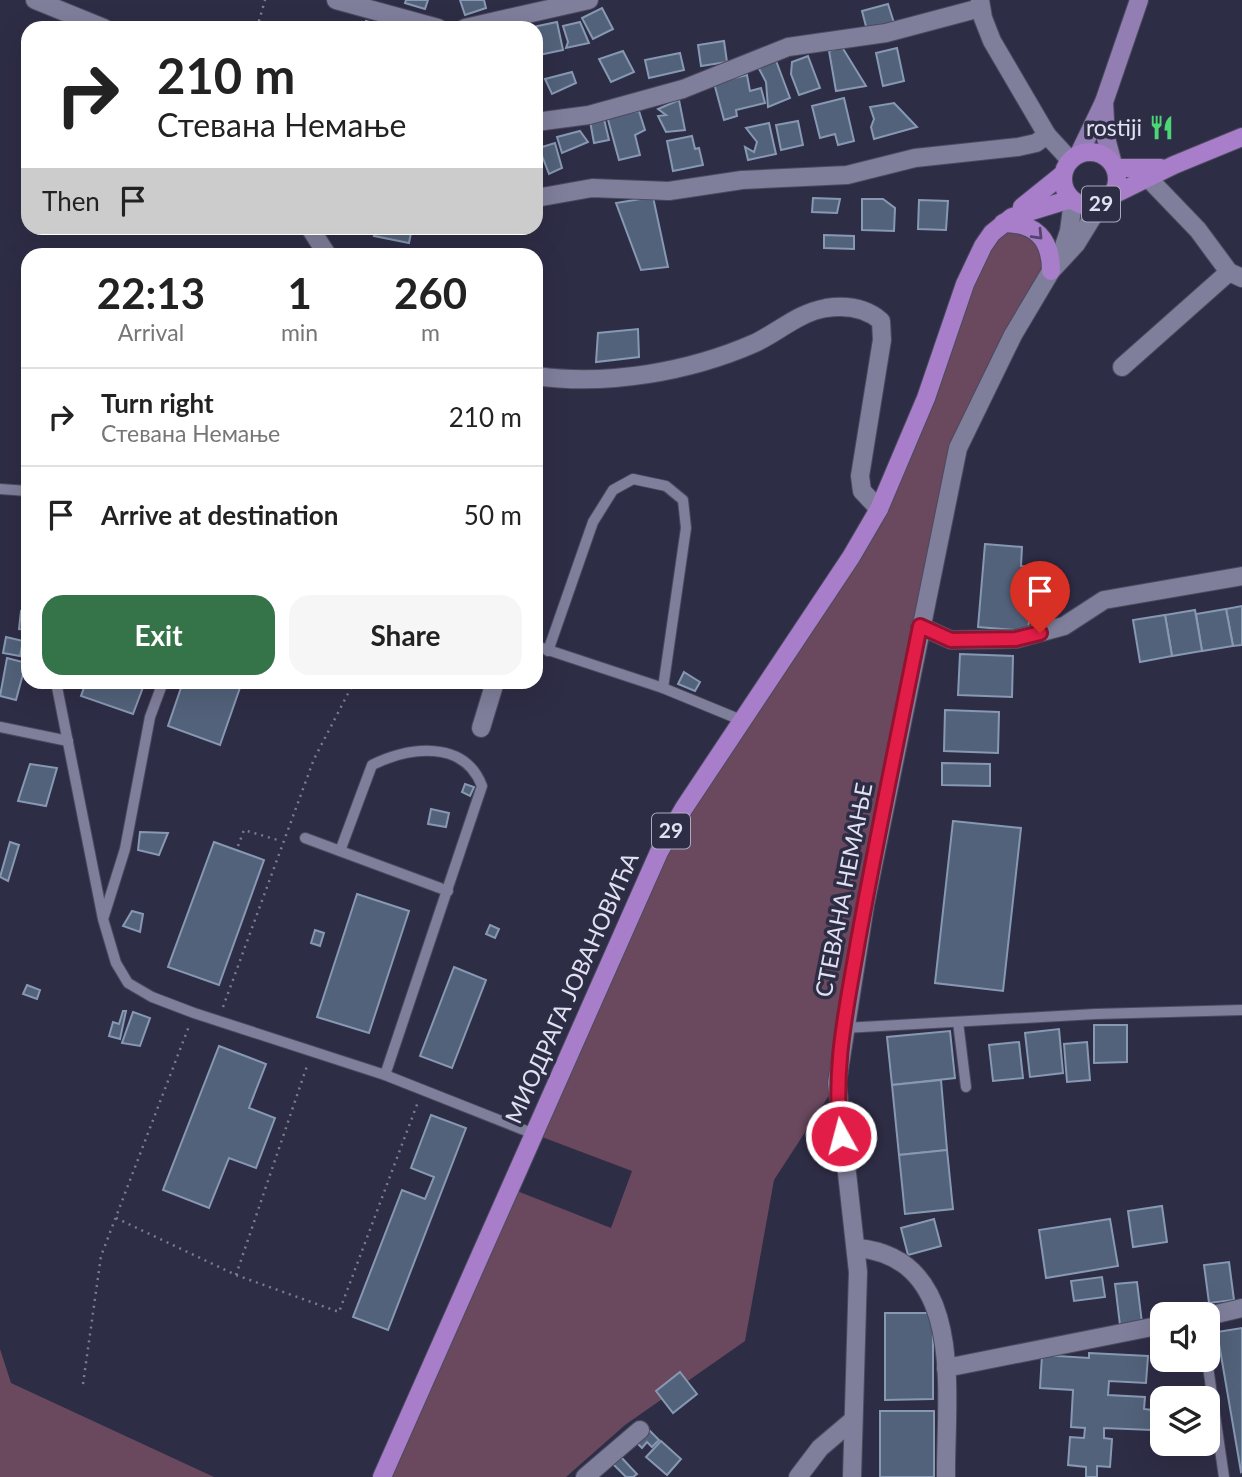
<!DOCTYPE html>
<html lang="en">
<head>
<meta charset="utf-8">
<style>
  :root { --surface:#fff; --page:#f6f6f6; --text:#222; --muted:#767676; --line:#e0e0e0; --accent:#357348 }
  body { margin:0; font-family:Lato,sans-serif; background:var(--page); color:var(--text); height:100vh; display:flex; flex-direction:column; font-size:26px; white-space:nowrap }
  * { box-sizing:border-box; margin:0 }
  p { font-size:23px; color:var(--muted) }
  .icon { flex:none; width:38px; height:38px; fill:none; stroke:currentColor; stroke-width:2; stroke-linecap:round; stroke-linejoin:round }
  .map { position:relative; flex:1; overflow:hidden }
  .panel { position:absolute; left:21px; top:248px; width:522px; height:441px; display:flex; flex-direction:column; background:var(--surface); border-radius:21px; box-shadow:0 7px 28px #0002 }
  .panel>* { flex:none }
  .top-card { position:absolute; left:21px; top:21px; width:522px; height:214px; border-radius:21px; box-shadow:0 7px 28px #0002; background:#fff; color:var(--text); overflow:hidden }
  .tools { position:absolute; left:1150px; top:1302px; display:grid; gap:14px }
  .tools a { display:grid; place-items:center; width:70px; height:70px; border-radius:14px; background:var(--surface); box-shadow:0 7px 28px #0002; font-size:35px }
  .pin { position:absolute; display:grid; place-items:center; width:60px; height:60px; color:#fff; margin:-72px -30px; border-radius:50% 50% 50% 0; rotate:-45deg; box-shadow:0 0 7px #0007 }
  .pin .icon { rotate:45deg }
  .me { position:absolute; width:77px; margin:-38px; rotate:353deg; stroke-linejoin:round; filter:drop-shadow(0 0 5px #0008) }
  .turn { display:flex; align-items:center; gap:24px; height:147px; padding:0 21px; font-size:32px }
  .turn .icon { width:91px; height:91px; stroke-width:2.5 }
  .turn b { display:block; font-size:49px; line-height:60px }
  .then { display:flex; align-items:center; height:66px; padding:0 21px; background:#0003; gap:14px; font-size:26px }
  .eta { display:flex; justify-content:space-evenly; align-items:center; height:119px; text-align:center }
  .eta b { font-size:42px; font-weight:700; line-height:49px }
  .cta { display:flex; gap:14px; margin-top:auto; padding:14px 21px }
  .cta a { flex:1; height:80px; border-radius:21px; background:var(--accent); color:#fff; font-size:28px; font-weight:700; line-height:80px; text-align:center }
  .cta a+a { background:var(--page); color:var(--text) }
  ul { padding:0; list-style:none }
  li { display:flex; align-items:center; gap:21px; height:98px; padding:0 21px; border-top:2px solid var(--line) }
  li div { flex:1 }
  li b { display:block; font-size:26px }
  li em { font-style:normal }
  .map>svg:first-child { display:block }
</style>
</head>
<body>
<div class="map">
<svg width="1242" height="1477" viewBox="0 0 1242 1477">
  <rect width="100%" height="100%" fill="#2e2d46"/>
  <g fill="#6a495f">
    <polygon points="1020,223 1051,257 972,414 837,1083 774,1180 745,1341 625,1425 566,1477 382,1477 512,1189 611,1228 632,1171 534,1134 649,874 851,557 983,246"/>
    <polygon points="0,1349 11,1383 214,1477 0,1477"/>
  </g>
  <g fill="#52627a" stroke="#8798b2" stroke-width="2">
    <polygon points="406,0 428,0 425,9 405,3"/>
    <polygon points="460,0 484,0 486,8 465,15"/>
    <polygon points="888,4 895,26 868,34 862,11"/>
    <polygon points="602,8 613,29 593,39 582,18"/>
    <polygon points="366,21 391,28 364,28"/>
    <polygon points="557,22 563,50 539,55 536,28 533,27"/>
    <polygon points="580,22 589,43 566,48 568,42 563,26"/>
    <polygon points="724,41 727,62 701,66 698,45"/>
    <polygon points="842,47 866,86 836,91 829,51"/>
    <polygon points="897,48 904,81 883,86 876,53"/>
    <polygon points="623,51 634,72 611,82 599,59"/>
    <polygon points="680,53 684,70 649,78 645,60"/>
    <polygon points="808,56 820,88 799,95 791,74 792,62"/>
    <polygon points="775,58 790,98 768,107 766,82 757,65"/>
    <polygon points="572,72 576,83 552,94 545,79"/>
    <polygon points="747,75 750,91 761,88 765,103 736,110 737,116 724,120 714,83"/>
    <polygon points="844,98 854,141 838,145 835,134 820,138 812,106"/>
    <polygon points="679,100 685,130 666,132 658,116 666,115 658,109"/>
    <polygon points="894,103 917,127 874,139 871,127 874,119 870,107"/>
    <polygon points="639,111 645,130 635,135 640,155 619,160 607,116"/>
    <polygon points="604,119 609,140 594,143 590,121"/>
    <polygon points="798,121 803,145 781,150 776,125"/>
    <polygon points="769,123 776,154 748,160 745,147 754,152 757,142 746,128"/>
    <polygon points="580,131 588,142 562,153 557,137"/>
    <polygon points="692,136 695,149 699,148 703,165 673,171 667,141"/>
    <polygon points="555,143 562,168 549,174 539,148"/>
    <polygon points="653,197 668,267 641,270 616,203"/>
    <polygon points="813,198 840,199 837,213 812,212"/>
    <polygon points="862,199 883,199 895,208 894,231 862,230"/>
    <polygon points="919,200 948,201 946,230 918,229"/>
    <polygon points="378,228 412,228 409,243 374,236"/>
    <polygon points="824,235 854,236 854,249 824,248"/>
    <polygon points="638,329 639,357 596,362 598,333"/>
    <polygon points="985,544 1022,547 1021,566 1034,567 1028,631 978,627"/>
    <polygon points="1242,606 1242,645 1233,646 1226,609"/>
    <polygon points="1226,609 1233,646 1202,651 1196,614"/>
    <polygon points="1195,610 1202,651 1172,656 1165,615"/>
    <polygon points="21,611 28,612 28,630 19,629"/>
    <polygon points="1165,615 1172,656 1140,662 1133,620"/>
    <polygon points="6,637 23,641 20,656 3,653"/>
    <polygon points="960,654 1013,656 1012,697 958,695"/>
    <polygon points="7,658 26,663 16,700 0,696"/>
    <polygon points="684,672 700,682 695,691 678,684"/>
    <polygon points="86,682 145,682 133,714 81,696"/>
    <polygon points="183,682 242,682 220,745 168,726"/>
    <polygon points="945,710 999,712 998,753 944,751"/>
    <polygon points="942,763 990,764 990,786 942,785"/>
    <polygon points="30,764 57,768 46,806 18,801"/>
    <polygon points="465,784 474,787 470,796 462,792"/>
    <polygon points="431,809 449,813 446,827 428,824"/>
    <polygon points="953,821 1021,828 1003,991 935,983"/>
    <polygon points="140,832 168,833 159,855 138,850"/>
    <polygon points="10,842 19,845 8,881 0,877"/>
    <polygon points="214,842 264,860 219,985 168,967"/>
    <polygon points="357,894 409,911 369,1033 317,1017"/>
    <polygon points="132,911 143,914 140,932 123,926"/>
    <polygon points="490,925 499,929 495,938 486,934"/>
    <polygon points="315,930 324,933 320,946 311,943"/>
    <polygon points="454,967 486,980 452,1068 420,1056"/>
    <polygon points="27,985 40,990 37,999 23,994"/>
    <polygon points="123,1011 126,1011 120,1039 109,1036 113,1022 119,1024"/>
    <polygon points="133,1012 150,1018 140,1046 122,1043"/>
    <polygon points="1094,1025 1127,1025 1127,1062 1094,1063"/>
    <polygon points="1059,1029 1063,1073 1030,1077 1025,1033"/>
    <polygon points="950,1031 955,1078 892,1085 887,1037"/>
    <polygon points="1019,1042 1023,1078 993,1081 989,1045"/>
    <polygon points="1087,1042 1090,1080 1067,1082 1064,1044"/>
    <polygon points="219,1046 266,1064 249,1108 275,1118 256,1168 229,1158 209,1208 163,1190"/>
    <polygon points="941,1080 947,1150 899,1155 892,1085"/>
    <polygon points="431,1115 466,1128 388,1330 353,1317 402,1190 425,1199 434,1177 411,1168"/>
    <polygon points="947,1150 953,1209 905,1214 899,1155"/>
    <polygon points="1162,1206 1167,1242 1133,1247 1128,1211"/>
    <polygon points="934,1219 941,1246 908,1255 901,1228"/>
    <polygon points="1110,1219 1118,1266 1046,1278 1039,1230"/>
    <polygon points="1229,1262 1234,1300 1209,1303 1204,1265"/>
    <polygon points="1102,1277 1105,1297 1074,1301 1071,1281"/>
    <polygon points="1137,1282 1142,1323 1120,1325 1115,1284"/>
    <polygon points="885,1313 933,1313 933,1399 885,1400"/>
    <polygon points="1242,1328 1242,1471 1241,1472 1217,1332"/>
    <polygon points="1089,1353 1148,1356 1146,1383 1109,1381 1108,1395 1145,1397 1144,1409 1152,1410 1151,1430 1104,1428 1104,1438 1112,1439 1110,1467 1097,1466 1097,1477 1086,1477 1086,1467 1068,1465 1070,1437 1084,1438 1085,1428 1071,1427 1073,1390 1040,1388 1042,1355 1089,1358"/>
    <polygon points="680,1372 697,1394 673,1413 656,1391"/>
    <rect x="880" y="1411" width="54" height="66"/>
    <polygon points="649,1430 659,1440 652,1447 647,1442 642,1448 637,1443"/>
    <polygon points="661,1441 681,1459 667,1475 646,1457"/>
    <polygon points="620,1456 637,1474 633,1477 626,1477 612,1463"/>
  </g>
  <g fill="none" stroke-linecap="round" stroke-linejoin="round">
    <defs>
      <g id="service">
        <polyline points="0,489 28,491"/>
        <polyline points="536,646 663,688 741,720"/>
        <polyline points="548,651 593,522 613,490 633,479 666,486 683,500 686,528 663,688"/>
        <polyline points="56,682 103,919 116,963 128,983 152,997 194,1013 385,1075 534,1134"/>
        <polyline points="0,727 68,741"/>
        <polyline points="305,838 448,891"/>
        <path d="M340 851 372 765C409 747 464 739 482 786L385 1075"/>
        <polyline points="104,916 125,849 150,717 163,682"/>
        <polyline points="958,1022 966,1087"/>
        <polyline points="844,1028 1095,1014 1242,1010"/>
        <polyline points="1207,1360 1224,1477"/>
      </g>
      <g id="minor">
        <polyline points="35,0 104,28"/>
        <polyline points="336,0 438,28"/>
        <polyline points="980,0 983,18 992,41 1047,135 1070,160"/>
        <polyline points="465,28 589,0"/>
        <polyline points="536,122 589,115 683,89 788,47 886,33 980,8"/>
        <polyline points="1148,178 1198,230 1229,272 1242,278"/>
        <polyline points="536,198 592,188 669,191 742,180 847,175 915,158 1018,147 1036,143 1047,135"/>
        <polyline points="310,228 328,256"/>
        <polyline points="1122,367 1229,272"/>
        <path d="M536 376C607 386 689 372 755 343 780 331 798 313 826 308 846 305 866 308 881 321L882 340 860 476 862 491 879 509"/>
        <polyline points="920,626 951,640 1016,639 1064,626 1104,600 1242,576"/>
        <polyline points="481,728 495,682"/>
        <path d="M857 1248C968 1258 945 1398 946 1477"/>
        <polyline points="1208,1316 1242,1308"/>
        <polyline points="946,1368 1162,1325"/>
        <polyline points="585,1477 640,1430"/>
        <polyline points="798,1477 820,1448 853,1420"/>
      </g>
      <g id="tertiary">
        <polyline points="1060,258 1069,231 1073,201"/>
        <polyline points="852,1477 858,1272 837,1083 865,905 958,448 1013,335 1051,271 1076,244 1100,205"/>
      </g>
      <g id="secondary">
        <polyline points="1104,102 1106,138 1113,164"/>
        <polyline points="1079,154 1104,102 1139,0"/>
      </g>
      <g id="primary">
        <circle cx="1090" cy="179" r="27"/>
        <polyline points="1115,168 1161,168"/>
        <polyline points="1113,195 1174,165 1242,137"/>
        <polyline points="1022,207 1063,174"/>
        <path d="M1003 223C1035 223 1051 238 1051 271"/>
        <polyline points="382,1477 659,852 684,808 851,557 879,509 926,398 965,284 983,246 992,233 1012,217 1071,199"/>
      </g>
    </defs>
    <use href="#service" stroke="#4c4a5e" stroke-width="12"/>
    <use href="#minor" stroke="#4c4a5e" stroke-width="20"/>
    <use href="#tertiary" stroke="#4c4a5e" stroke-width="20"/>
    <use href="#secondary" stroke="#4c4a5e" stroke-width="20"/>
    <use href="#primary" stroke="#4c4a5e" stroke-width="20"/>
    <g stroke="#7c7b90" stroke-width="2.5" stroke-dasharray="2 5" stroke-linecap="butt">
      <polyline points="257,28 265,0"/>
      <polyline points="238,846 244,830 281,841"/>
      <polyline points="223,1007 314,759 354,682"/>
      <polyline points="116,1218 236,1275 339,1312 418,1102"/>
      <polyline points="236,1275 308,1063"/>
      <polyline points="83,1384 101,1256 189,1026"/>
    </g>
    <use href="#service" stroke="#7f7f9c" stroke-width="10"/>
    <use href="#minor" stroke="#7f7f9c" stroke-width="18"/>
    <use href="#tertiary" stroke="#7f7f9c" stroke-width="18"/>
    <use href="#secondary" stroke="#937eb3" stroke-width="18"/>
    <use href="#primary" stroke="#a87eca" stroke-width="18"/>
  </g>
  <defs><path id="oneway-chevron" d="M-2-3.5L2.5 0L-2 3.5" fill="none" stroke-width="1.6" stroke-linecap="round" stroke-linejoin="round" transform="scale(1.75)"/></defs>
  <use stroke="#53456e" href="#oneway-chevron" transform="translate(1038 235) rotate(46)"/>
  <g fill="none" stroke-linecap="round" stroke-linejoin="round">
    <defs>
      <path id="route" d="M841 1136C832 1070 847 1006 858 941 877 836 899 731 920 626L951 640 1016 639 1040 633"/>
    </defs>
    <use href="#route" stroke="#92132f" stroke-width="18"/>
    <use href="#route" stroke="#e11d48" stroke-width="12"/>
  </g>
  <defs>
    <symbol id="restaurant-bare" viewBox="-9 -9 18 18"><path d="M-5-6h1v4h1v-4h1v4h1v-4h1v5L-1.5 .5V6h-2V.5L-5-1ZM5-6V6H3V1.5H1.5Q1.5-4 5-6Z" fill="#4dd676" stroke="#2e2d46" stroke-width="2.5" paint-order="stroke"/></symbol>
  </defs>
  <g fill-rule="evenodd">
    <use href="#restaurant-bare" x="1144" y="110" width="35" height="35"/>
  </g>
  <g text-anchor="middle" stroke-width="7" stroke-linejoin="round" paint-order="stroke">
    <g fill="#2e2d46" stroke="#ababbe" stroke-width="2">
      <rect x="1082" y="186.5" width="38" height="35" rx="5"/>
      <rect x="652" y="813.5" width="38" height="35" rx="5"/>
    </g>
    <g font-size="21" font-weight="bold" fill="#e1e1f1">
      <text x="1101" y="211">29</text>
      <text x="671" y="838">29</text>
    </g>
    <g font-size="23" fill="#e1e1f1" stroke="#2e2d46" text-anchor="end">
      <text x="1142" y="136">rostiji</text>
    </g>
    <g font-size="23" fill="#e1e1f1" stroke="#2e2d46">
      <text transform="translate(844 890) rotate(-79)" y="8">СТЕВАНА НЕМАЊЕ</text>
      <text transform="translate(572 988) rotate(-66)" y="8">МИОДРАГА ЈОВАНОВИЋА</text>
    </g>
  </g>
</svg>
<div class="tools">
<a><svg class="icon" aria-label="sound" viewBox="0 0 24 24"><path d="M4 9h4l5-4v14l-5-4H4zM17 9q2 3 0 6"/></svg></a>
<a><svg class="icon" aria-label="layers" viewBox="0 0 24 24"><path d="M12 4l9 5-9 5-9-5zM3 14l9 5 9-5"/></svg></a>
</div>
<div class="pin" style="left:1040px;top:633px;background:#d93025"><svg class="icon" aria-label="arrive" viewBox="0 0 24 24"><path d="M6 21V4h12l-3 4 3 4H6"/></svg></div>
<svg class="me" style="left:841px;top:1136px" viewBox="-20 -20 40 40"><circle r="17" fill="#e11d48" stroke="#fff" stroke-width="3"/><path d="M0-11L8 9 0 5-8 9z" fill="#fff"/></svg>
<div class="top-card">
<div class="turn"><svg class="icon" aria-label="right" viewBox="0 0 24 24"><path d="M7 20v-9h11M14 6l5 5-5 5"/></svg><div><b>210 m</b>Стевана Немање</div></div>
<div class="then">Then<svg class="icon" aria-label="arrive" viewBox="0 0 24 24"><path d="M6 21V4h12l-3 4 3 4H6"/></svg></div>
</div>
<section class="panel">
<div class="eta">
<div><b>22:13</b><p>Arrival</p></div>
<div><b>1</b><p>min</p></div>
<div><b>260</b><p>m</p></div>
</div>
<ul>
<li><svg class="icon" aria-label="right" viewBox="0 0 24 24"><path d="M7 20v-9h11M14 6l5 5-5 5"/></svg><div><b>Turn right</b><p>Стевана Немање</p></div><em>210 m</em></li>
<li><svg class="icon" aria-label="arrive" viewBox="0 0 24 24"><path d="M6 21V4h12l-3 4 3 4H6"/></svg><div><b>Arrive at destination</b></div><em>50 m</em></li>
</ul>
<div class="cta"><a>Exit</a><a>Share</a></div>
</section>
</div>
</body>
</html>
